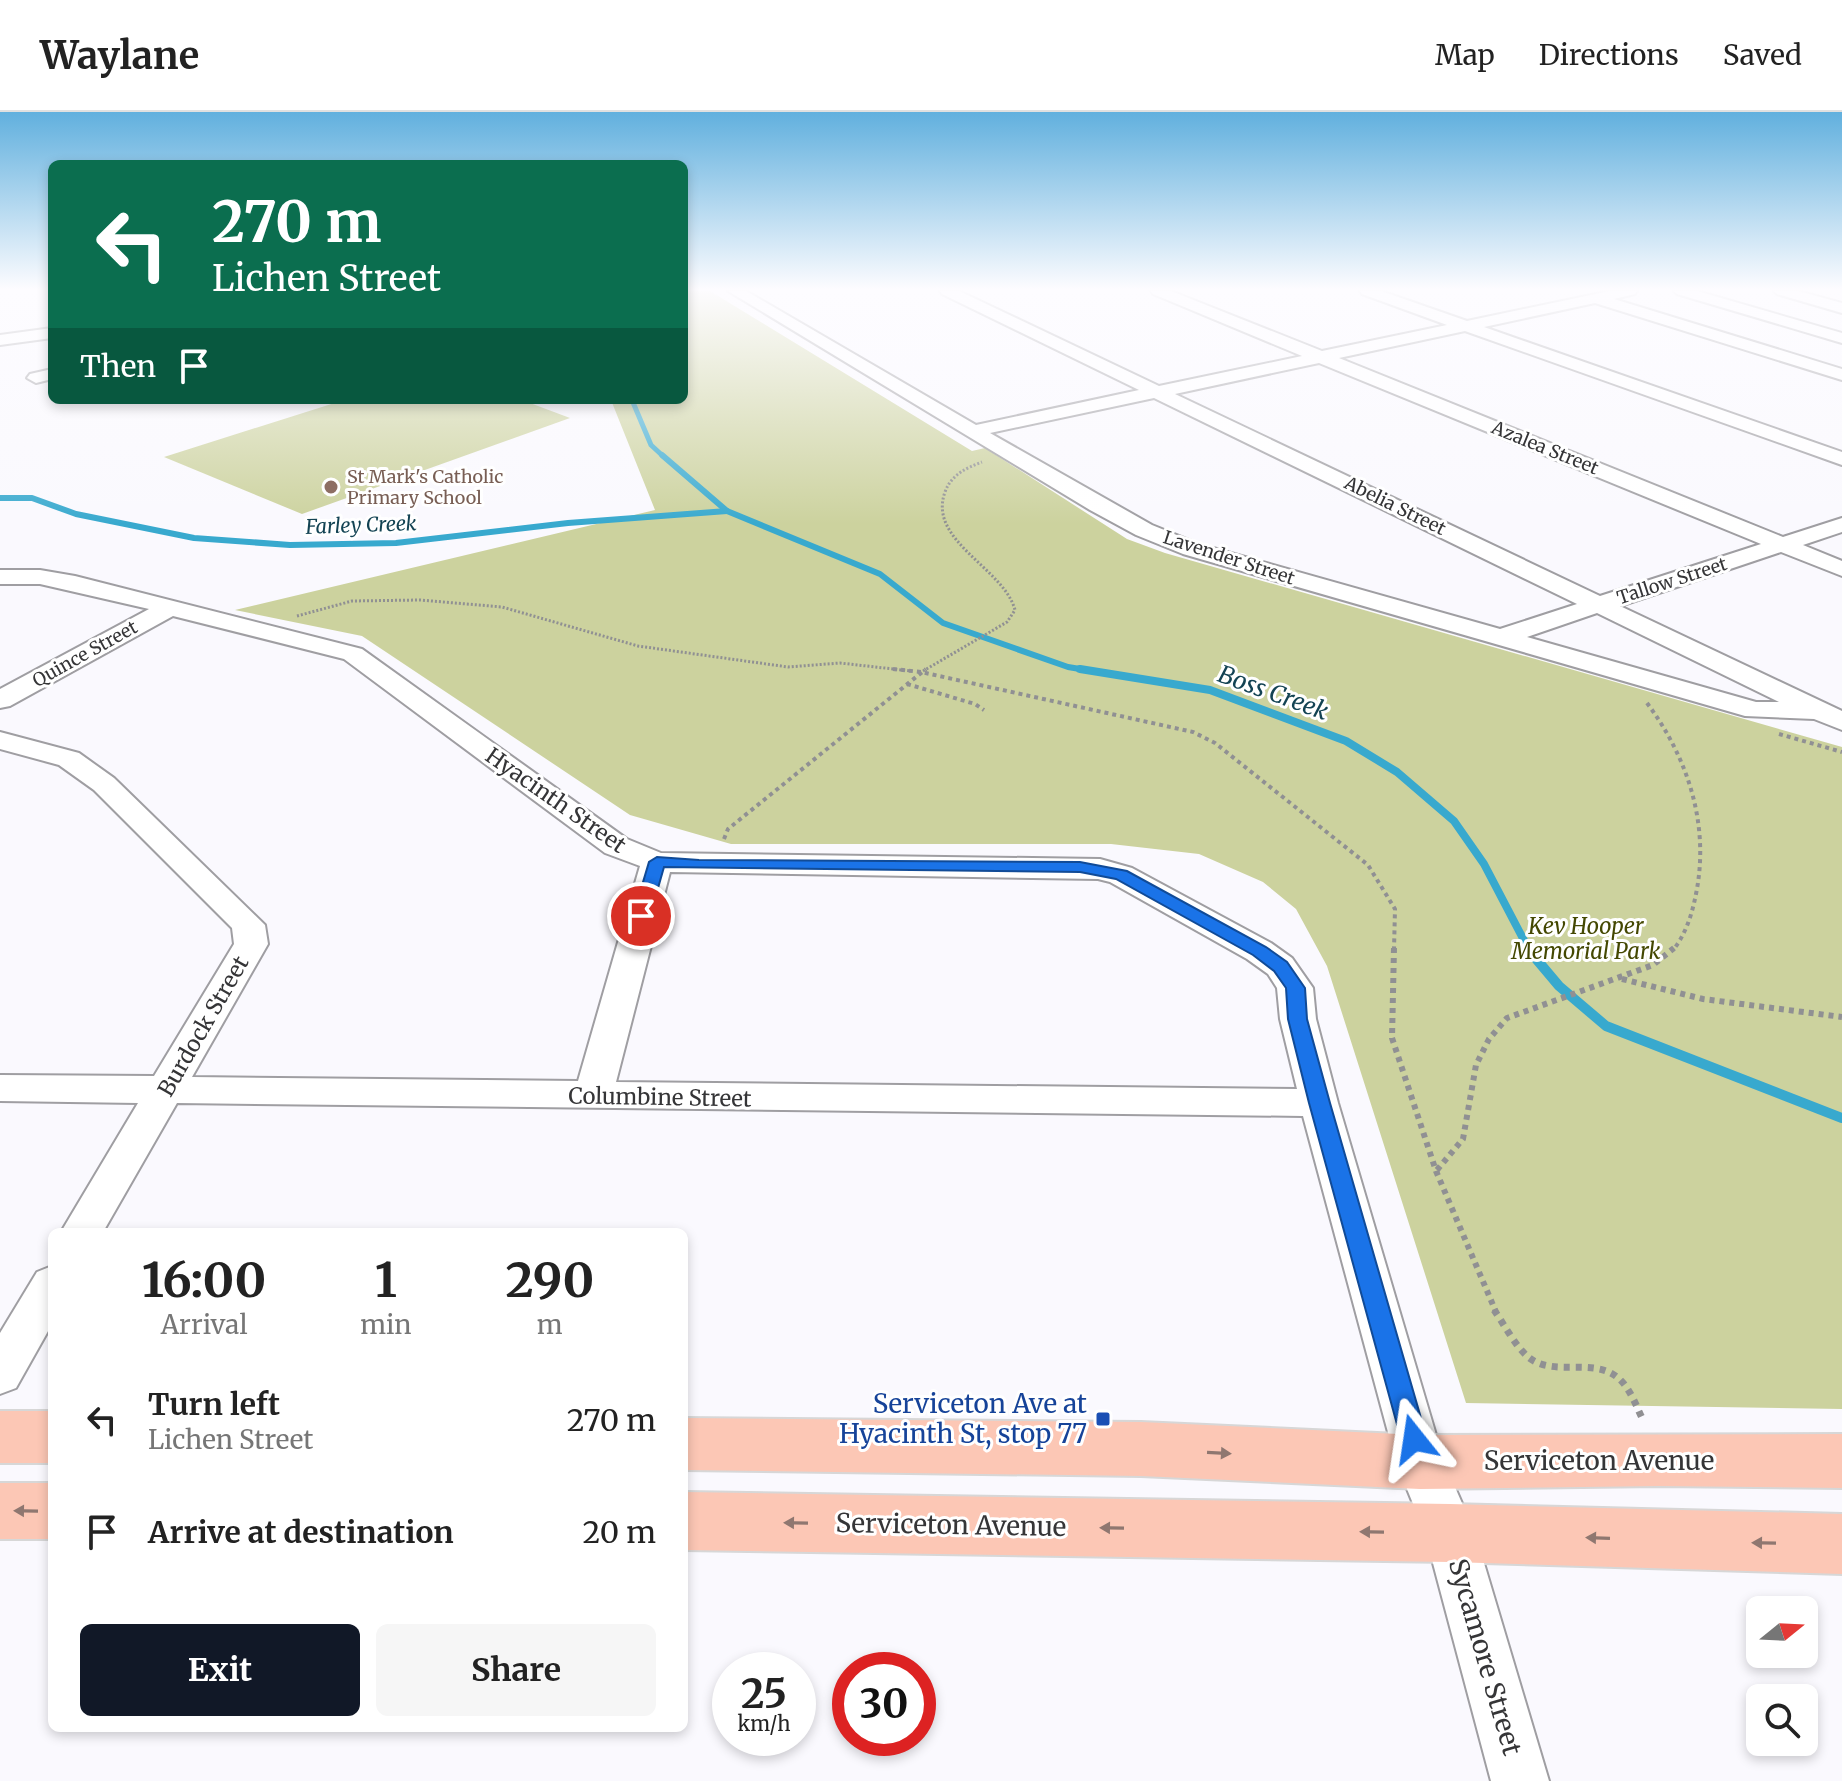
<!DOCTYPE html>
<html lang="en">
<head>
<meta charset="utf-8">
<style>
  :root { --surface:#fff; --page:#f6f6f6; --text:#222; --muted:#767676; --line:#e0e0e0; --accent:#111827 }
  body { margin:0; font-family:Merriweather,serif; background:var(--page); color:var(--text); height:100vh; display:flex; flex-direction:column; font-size:30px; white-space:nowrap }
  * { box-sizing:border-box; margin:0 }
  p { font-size:26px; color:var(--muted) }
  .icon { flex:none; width:44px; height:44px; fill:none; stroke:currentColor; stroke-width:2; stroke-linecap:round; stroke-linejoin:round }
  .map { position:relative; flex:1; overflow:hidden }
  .side { position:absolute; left:48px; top:1116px; width:640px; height:504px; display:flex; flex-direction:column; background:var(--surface); border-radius:12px; box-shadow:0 4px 12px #0003 }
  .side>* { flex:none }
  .top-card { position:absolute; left:48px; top:48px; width:640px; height:244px; border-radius:12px; box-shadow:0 4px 12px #0003; background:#0b6e4f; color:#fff; overflow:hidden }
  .needle { width:52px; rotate:72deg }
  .controls { position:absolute; left:1746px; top:1484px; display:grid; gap:16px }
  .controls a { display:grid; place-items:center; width:72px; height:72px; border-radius:12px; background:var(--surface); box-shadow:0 4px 12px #0003; font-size:40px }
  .speed { position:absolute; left:712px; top:1540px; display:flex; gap:16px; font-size:40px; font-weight:700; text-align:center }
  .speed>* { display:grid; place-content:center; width:104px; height:104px; border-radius:50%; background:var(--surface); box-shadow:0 4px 12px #0003; line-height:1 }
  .speed small { font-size:20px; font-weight:400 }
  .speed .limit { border:12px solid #d22; background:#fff; color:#111 }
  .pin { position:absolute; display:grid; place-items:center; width:68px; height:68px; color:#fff; margin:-34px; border:4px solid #fff; border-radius:50%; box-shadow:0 2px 8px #0007 }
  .me { position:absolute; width:88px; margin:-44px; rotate:345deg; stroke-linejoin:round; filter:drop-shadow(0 0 6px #0008) }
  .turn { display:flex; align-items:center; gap:28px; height:168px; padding:0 32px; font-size:36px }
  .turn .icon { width:104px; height:104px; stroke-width:2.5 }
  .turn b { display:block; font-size:56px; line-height:68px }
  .then { display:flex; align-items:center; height:76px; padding:0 32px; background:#0003; gap:16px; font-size:30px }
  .eta { display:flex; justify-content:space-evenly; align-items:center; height:136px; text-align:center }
  .eta b { font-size:48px; font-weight:700; line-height:56px }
  .action { display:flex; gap:16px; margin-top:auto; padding:16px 32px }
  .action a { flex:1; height:92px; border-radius:12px; background:var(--accent); color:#fff; font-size:32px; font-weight:700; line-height:92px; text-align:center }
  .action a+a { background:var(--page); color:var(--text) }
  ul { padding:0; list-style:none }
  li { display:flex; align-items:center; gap:24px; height:112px; padding:0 32px }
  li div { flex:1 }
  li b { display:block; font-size:30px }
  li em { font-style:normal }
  header { display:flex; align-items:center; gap:48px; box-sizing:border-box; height:112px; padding:0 40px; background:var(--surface); border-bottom:2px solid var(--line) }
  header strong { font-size:38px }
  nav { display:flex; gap:44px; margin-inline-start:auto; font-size:28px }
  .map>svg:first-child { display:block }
</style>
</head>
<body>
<header>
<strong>Waylane</strong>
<nav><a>Map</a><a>Directions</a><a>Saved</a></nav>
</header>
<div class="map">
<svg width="1842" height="1669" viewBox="0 0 1842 1669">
  <rect width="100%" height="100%" fill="#faf9fe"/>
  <g fill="#ccd29e">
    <polygon points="684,179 710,179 972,339 985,336 1127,427 1165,441 1842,635 1842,1297 1466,1291 1327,854 1296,797 1263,770 1199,742 1111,732 731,732 630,703 362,524 235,498 655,398 611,288 684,288"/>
    <polygon points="344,288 522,288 570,306 302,402 164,345"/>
  </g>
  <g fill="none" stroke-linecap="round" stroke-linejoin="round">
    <polyline stroke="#38a9ce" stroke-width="5" points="632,288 651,333 664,345"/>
    <g stroke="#38a9ce" stroke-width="6">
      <polyline points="662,343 727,399 880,462 943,511 1068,555 1092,559"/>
      <polyline points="0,386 32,386 76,402 194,426 290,433 396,431 568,411 727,399"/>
    </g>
    <polyline stroke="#38a9ce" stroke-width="8" points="1080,557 1210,578 1346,629 1397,660 1454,709 1484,752 1529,838"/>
    <polyline stroke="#38a9ce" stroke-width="10" points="1527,836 1559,874 1606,914 1842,1006"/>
    <defs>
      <g id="minor">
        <path d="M728 179H746L976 313 1139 278 942 182 940 179H959L1159 274 1302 244 1153 182 1151 179H1171L1322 239 1447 213 1362 182 1360 179H1381L1467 209 1610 179H1637L1635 182 1614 187 1842 257V268L1595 191 1484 215 1842 340V353L1465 219 1339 246 1783 425 1842 406V420L1803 433 1842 449V464L1781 440 1620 494 1842 599V618L1814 607 1745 604 1183 442 1136 423 1090 398ZM1319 251 1761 432 1600 484 1175 282ZM1154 286 1577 492 1500 517 1199 432 1152 413 990 321ZM1597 501 1779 590H1756L1527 525Z"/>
        <polygon points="1674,179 1697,179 1842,221 1842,231 1677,182"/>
        <polygon points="1774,179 1798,179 1842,191 1842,201 1777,182"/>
        <polygon points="52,216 52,226 0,233 0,223"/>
        <polygon points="52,257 52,267 36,271 27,266 30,262"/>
        <path d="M0 458H40L75 464 362 537 627 727 661 741 1100 747 1132 756 1271 831 1292 846 1313 876 1316 907 1338 991 1444 1350 1475 1421 1549 1669H1491L1425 1421 1396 1350 1303 1004 177 991 103 1120H61L138 991 0 989V963L154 964 234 832 232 816 94 678 59 653 0 637V620L79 641 114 666 265 813 268 832 192 965 578 969 640 754 605 741 344 547 173 504 10 594 0 596V577L149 497 40 472H0ZM670 760 1098 767 1110 770 1247 847 1268 862 1277 876 1280 907 1297 977 616 970Z"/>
        <polygon points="52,1154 52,1212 16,1276 0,1282 0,1221 37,1160"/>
      </g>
      <g id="major">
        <rect x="0" y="1299" width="52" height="52"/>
        <polygon points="684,1306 1141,1310 1420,1323 1842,1322 1842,1376 1659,1374 1420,1377 1141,1364 684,1358"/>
        <rect x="0" y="1371" width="52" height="56"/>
        <polygon points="684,1380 1450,1392 1842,1402 1842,1462 1450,1450 684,1438"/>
      </g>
    </defs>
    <use href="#minor" stroke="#9f9ea2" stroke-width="4"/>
    <use href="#major" stroke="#d7d7d7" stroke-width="4"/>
    <g stroke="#909093" stroke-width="3" stroke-dasharray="2 2" stroke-linecap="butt">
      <polyline points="297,504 352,489 420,488 502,495 638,534 788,555 840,551 911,559"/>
      <path d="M923 559 1007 510 1015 498C1004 456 927 429 945 380 951 363 966 356 982 350"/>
    </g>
    <g stroke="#909093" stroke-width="4" stroke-dasharray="4 4" stroke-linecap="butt">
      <polyline points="893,557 921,560 1193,620 1215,631 1368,753 1395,797 1394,838"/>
      <polyline points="907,572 975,592 984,598"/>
      <path d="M1647 591C1688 646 1710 713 1696 782 1692 802 1686 822 1673 838"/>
      <polyline points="1779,622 1842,640"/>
      <polyline points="724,727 728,717 926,557"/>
    </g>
    <g stroke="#909093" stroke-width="6" stroke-dasharray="5 5" stroke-linecap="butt">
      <polyline points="1394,836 1392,926 1436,1059 1496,1200"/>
      <polyline points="1622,867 1703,887 1842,905"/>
      <polyline points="1437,1058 1463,1027 1476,953 1489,927 1507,906 1653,853 1674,836"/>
    </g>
    <path stroke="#909093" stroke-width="7" stroke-dasharray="6 6" stroke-linecap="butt" d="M1494 1198C1504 1212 1514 1232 1527 1244 1551 1266 1592 1245 1617 1265 1630 1275 1636 1294 1643 1308"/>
    <use href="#minor" fill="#fff" fill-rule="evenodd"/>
    <use href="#major" fill="#fcc7b5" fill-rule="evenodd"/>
  </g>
  <defs><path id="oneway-solid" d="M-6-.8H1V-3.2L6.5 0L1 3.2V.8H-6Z" transform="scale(2)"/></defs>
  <g fill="#8f7770">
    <use href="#oneway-solid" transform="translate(1219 1341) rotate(3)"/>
    <use href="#oneway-solid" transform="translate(26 1399) rotate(-179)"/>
    <use href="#oneway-solid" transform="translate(796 1411) rotate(-179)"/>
    <use href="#oneway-solid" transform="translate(1112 1416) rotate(-179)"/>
    <use href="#oneway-solid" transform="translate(1372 1420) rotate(-179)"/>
    <use href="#oneway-solid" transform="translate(1598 1426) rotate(-178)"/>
    <use href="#oneway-solid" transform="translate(1764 1431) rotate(-179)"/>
  </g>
  <linearGradient id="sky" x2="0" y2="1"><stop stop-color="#61b0de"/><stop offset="0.43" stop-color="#fdfcff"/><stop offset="1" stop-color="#fdfcff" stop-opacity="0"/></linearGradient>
  <rect width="1842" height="412" fill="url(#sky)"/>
  <polygon fill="#1a73e8" stroke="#114b97" stroke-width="2" points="657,745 699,748 1080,750 1127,759 1266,835 1287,850 1305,876 1307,907 1330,991 1427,1327 1423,1335 1414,1338 1405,1335 1401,1327 1309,991 1288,907 1286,876 1274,859 1253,843 1116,767 1080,760 664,755 650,804 641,810 635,808 633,804 649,750"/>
  <circle fill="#8d6e63" stroke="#fff" stroke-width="3" cx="331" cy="375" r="8"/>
  <rect fill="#1a4fb4" stroke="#fff" stroke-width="3" x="1095" y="1299" width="16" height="16" rx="4"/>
  <g text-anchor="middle" stroke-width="6" stroke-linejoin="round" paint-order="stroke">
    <g font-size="18" fill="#353537" stroke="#fff">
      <text transform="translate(1545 336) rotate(22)" y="6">Azalea Street</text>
      <text transform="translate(1395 394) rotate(26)" y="6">Abelia Street</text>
      <text transform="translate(1229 446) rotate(18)" y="6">Lavender Street</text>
      <text transform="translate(1672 469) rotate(-18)" y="6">Tallow Street</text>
      <text transform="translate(85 542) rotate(-29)" y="6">Quince Street</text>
    </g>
    <g font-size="18" fill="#785e54" stroke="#fff" text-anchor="start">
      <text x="347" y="371">St Mark's Catholic<tspan x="347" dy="21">Primary School</tspan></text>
    </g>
    <g font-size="20" font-style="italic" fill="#134353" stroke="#fff">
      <text transform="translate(361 413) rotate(-2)" y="7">Farley Creek</text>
    </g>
    <g font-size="22" fill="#353537" stroke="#fff">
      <text transform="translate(556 688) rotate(35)" y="8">Hyacinth Street</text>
      <text transform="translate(203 914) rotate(-60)" y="8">Burdock Street</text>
      <text transform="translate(660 985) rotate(1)" y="8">Columbine Street</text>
    </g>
    <g font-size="22" font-style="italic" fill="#444802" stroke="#fff">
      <text x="1586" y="822">Kev Hooper<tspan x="1586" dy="25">Memorial Park</tspan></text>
    </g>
    <g font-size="24" font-style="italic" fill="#134353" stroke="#fff">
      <text transform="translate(1273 581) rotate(20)" y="8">Boss Creek</text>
    </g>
    <g font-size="26" fill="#164399" stroke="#fff" text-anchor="end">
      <text x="1087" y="1301">Serviceton Ave at<tspan x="1087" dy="30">Hyacinth St, stop 77</tspan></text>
    </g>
    <g font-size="26" fill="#353537" stroke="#fff">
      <text x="1599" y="1358">Serviceton Avenue</text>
      <text transform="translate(951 1413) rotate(1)" y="9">Serviceton Avenue</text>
      <text transform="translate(1485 1545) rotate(74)" y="9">Sycamore Street</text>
    </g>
  </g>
</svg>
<div class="controls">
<a><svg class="needle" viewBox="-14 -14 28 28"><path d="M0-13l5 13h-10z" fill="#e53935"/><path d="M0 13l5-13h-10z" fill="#767676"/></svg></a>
<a><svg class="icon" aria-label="search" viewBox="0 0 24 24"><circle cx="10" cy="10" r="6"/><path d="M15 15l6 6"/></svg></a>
</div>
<div class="speed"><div>25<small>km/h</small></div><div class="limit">30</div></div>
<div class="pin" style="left:641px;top:804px;background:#d93025"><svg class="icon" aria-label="arrive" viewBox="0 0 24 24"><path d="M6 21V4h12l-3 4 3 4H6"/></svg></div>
<svg class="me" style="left:1414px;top:1327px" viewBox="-20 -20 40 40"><path d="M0-17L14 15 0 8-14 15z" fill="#1a73e8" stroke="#fff" stroke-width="4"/></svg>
<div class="top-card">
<div class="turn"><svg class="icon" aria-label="left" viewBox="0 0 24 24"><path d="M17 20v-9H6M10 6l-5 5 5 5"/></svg><div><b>270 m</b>Lichen Street</div></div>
<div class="then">Then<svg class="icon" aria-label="arrive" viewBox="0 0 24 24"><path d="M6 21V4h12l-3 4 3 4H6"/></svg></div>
</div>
<section class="side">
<div class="eta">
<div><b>16:00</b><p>Arrival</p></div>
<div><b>1</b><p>min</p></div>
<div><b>290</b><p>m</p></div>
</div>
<ul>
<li><svg class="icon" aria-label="left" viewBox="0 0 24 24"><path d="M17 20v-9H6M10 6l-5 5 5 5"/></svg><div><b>Turn left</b><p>Lichen Street</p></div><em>270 m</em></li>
<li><svg class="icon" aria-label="arrive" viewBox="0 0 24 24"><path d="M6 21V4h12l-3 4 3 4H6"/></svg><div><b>Arrive at destination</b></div><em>20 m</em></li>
</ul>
<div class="action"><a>Exit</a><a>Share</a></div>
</section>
</div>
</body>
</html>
